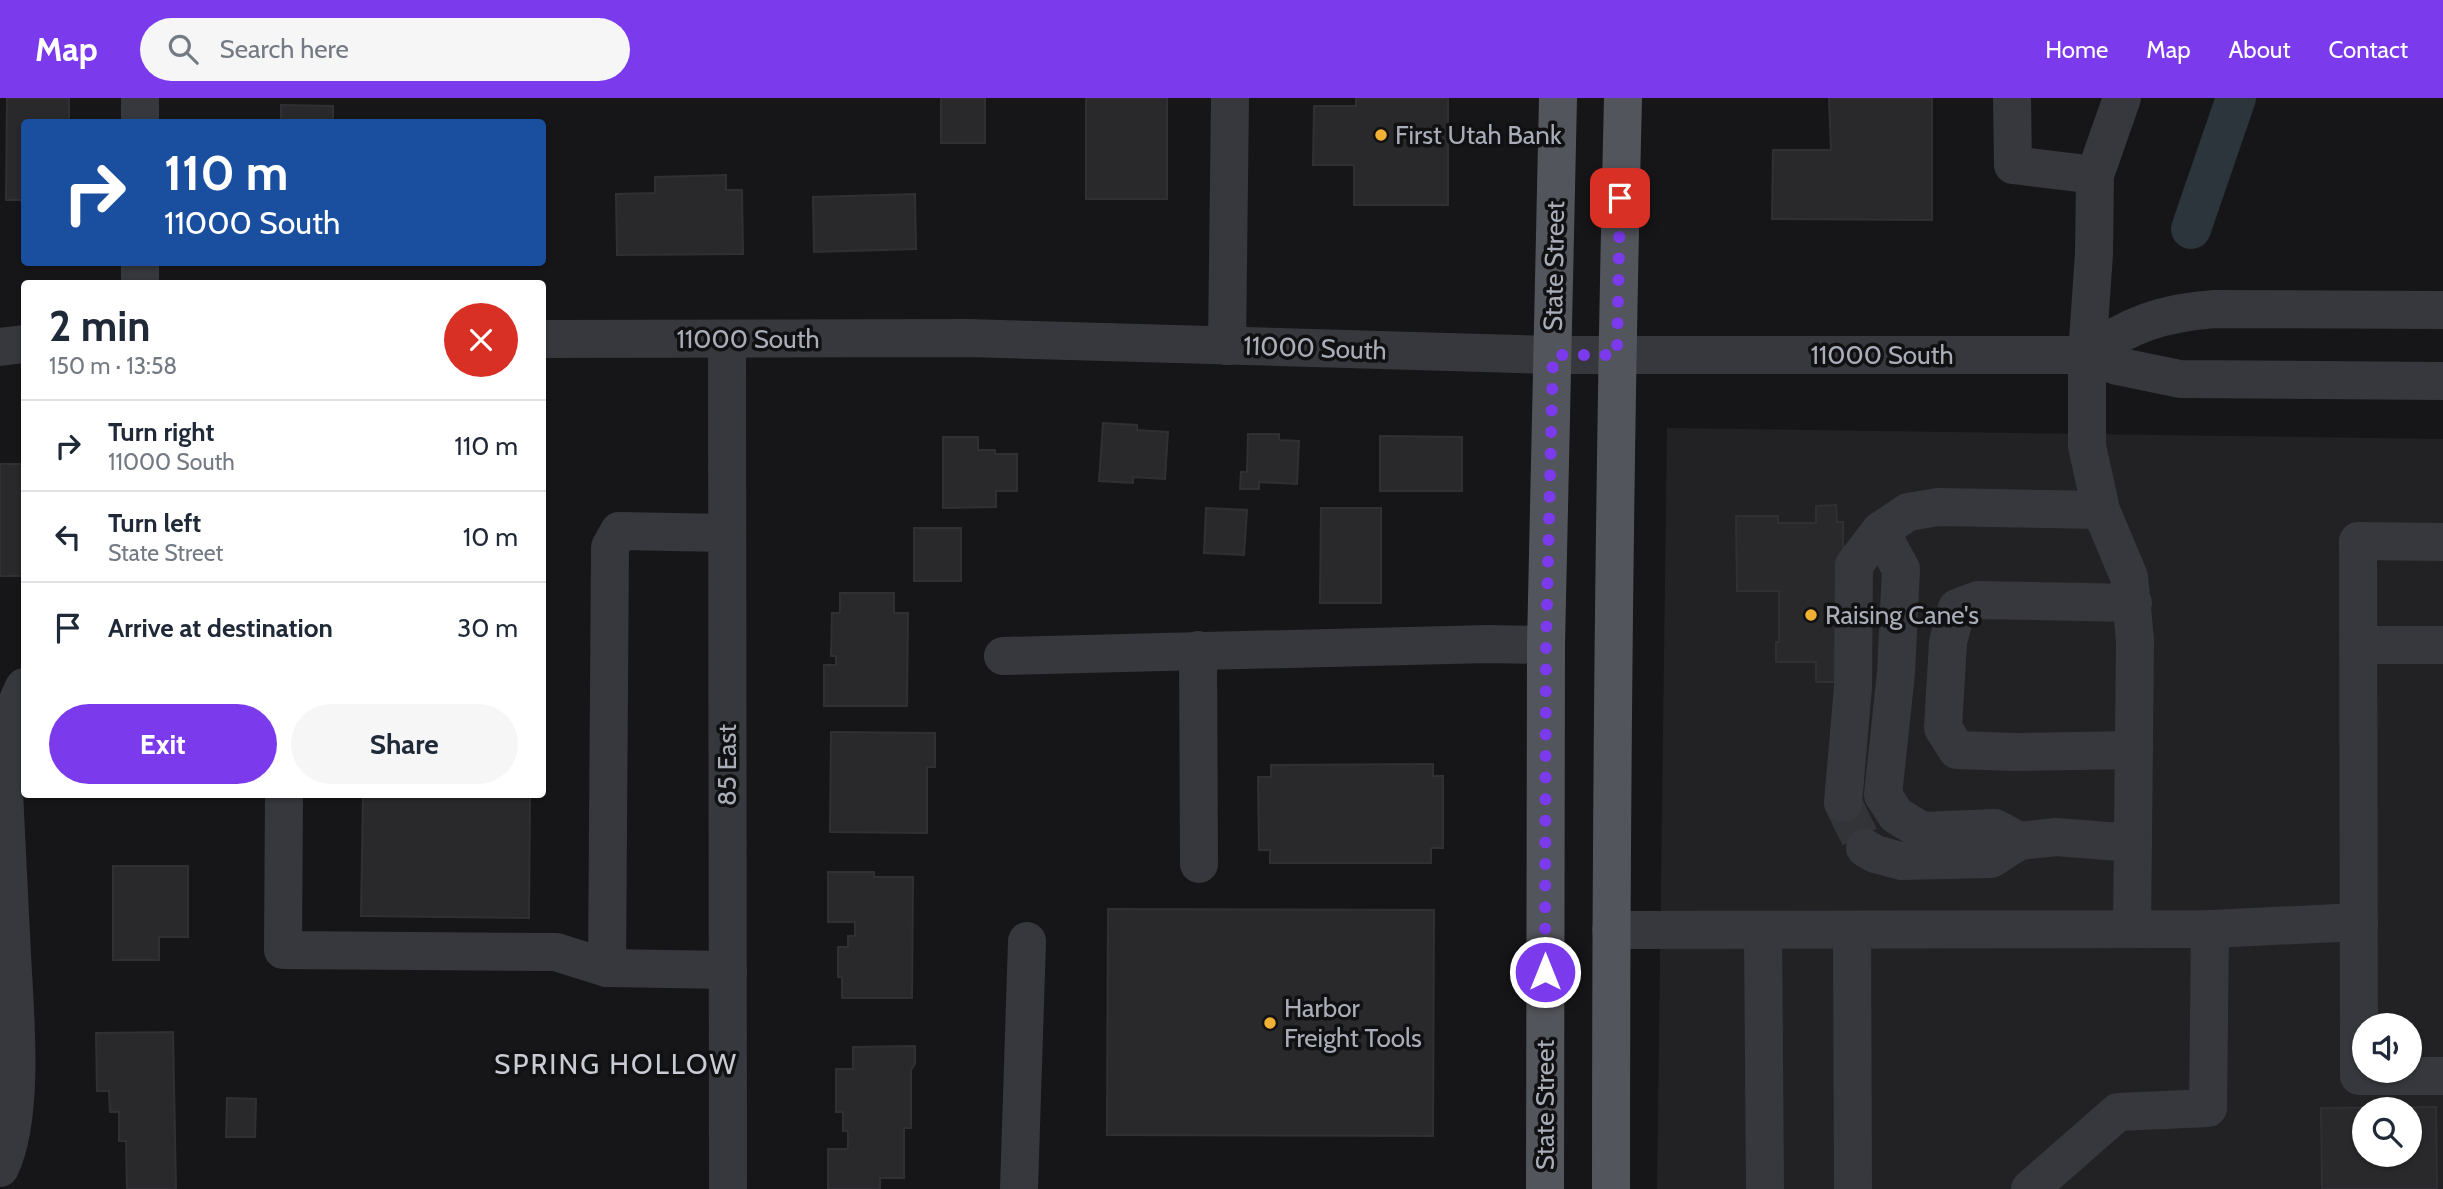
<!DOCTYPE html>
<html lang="en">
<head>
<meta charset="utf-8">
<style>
  :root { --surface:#fff; --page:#f6f6f7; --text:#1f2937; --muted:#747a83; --line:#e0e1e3; --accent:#7c3aed }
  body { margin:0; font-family:Cabin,sans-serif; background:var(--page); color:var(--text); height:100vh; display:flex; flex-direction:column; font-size:26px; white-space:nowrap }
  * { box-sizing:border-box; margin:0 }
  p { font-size:23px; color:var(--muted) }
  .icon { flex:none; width:38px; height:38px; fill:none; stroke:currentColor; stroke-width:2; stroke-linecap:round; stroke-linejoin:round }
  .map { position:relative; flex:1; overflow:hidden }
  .details { position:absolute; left:21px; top:182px; width:525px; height:518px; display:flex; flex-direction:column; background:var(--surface); border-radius:7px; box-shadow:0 2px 5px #0004 }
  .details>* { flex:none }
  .banner { position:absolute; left:21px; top:21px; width:525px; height:147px; border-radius:7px; box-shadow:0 2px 5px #0004; background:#1a4fa0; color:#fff; overflow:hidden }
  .fabs { position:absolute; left:2352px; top:915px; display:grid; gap:14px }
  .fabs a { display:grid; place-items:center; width:70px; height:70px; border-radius:50%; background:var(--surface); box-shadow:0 2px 5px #0004; font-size:35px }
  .pin { position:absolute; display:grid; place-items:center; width:60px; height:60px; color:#fff; margin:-30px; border-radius:14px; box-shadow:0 4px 10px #0006 }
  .me { position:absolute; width:77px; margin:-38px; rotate:0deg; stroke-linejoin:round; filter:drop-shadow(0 0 5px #0008) }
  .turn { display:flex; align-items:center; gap:24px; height:147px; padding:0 28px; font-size:32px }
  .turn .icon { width:91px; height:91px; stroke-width:2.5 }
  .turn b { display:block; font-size:49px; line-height:60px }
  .round { display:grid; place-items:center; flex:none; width:74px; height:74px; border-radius:37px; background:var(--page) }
  .headline { display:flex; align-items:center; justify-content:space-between; height:119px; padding:0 28px }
  h1 { font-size:42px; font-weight:700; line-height:52px }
  .button { display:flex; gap:14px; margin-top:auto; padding:14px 28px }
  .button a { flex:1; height:80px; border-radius:42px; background:var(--accent); color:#fff; font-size:28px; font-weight:700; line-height:80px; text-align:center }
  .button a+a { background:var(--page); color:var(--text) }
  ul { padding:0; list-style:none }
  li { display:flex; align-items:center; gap:21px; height:91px; padding:0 28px; border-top:2px solid var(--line) }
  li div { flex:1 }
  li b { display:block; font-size:26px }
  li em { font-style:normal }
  header { display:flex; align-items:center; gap:42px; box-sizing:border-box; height:98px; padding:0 35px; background:var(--accent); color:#fff }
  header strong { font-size:33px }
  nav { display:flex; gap:38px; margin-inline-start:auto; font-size:24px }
  .search { width:490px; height:63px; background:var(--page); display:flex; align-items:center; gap:18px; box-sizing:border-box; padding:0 24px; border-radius:38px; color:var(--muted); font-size:26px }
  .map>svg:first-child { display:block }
</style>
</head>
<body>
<header>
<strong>Map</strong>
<div class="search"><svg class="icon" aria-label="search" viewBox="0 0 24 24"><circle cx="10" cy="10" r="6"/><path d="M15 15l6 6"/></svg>Search here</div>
<nav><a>Home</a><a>Map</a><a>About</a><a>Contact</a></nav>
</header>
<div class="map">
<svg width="2443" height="1091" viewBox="0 0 2443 1091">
  <rect width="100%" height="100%" fill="#161618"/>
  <path fill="#222225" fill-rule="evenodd" d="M1667 330 2443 341V1091H1657ZM2364 928H2410V973H2364ZM2364 1012H2410V1057H2364Z"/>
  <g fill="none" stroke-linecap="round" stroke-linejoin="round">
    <polyline stroke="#2c353c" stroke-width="40" points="2191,131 2236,0"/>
  </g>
  <g fill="#29292c" stroke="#303034" stroke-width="2" fill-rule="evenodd">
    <polygon points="7,0 69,0 69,24 24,24 24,102 6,102"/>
    <rect x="941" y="0" width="44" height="45"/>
    <rect x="1086" y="0" width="81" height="101"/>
    <polygon points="1356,0 1448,0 1448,107 1354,107 1354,67 1313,67 1314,8 1356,8"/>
    <polygon points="1829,0 1932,0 1932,122 1772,121 1773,52 1831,52"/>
    <polygon points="281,7 333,8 333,24 281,24"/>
    <polygon points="726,77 726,92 742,92 743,156 617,157 616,96 655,95 655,79"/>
    <polygon points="915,96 916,151 814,154 813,99"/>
    <polygon points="1103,325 1137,327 1137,332 1168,334 1165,381 1133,379 1133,385 1099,383"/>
    <polygon points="1248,336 1279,336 1279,342 1299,343 1297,386 1259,384 1259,391 1240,391 1241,374 1247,374"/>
    <polygon points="1380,338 1462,339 1462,393 1380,393"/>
    <polygon points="943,339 978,339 978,352 995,352 995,356 1017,356 1017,393 996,393 996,409 943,410"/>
    <rect x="0" y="366" width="24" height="112"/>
    <polygon points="1836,407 1837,424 1843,424 1843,541 1840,584 1816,584 1816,564 1776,564 1776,544 1779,544 1779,493 1737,493 1736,418 1778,418 1778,425 1816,425 1816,408"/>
    <polygon points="1206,410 1247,412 1244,457 1204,455"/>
    <polygon points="1321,410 1381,410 1381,505 1320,505"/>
    <rect x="914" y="430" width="47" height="53"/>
    <polygon points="840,495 894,495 894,515 908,515 907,608 824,608 824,567 836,567 836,558 831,558 832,515 840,515"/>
    <polygon points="831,634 935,635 935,669 927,669 927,735 830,734"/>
    <polygon points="1433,666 1433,678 1443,678 1443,750 1431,750 1431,765 1270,765 1270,752 1259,752 1258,679 1271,679 1271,667"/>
    <polygon points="363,696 530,696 529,820 361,818"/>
    <polygon points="113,768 188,768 188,839 159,839 159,862 113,862"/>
    <polygon points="828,774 874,774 874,779 913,779 912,900 842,900 842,879 838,879 838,849 848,849 848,838 855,838 855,824 828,824"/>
    <polygon points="1108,811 1434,812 1433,1038 1107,1037"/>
    <polygon points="173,934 176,1091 127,1091 126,1043 119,1043 119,1014 110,1014 109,993 97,993 96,935"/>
    <polygon points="915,948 915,966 911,972 911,1030 904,1030 904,1080 880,1080 880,1091 828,1091 828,1051 848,1051 848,1033 843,1033 843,1014 836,1014 836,971 853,971 853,949"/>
    <polygon points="227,1000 256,1001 255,1039 226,1039"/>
    <path d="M2436 1009 2437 1091H2322L2321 1010ZM2364 1012H2410V1057H2364Z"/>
  </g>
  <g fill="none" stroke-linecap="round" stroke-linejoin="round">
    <polyline stroke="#333438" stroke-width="38" stroke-dasharray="38 19" stroke-linecap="butt" points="1843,705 1865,750"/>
    <g stroke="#37383d" stroke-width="38">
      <polyline points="2012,0 2013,67 2095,77"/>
      <polyline points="2122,0 2095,77 2094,156 2087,257 2087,348 2101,412 2129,479 2135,542 2132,831"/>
      <polyline points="140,24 140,0"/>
      <polyline points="140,186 140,164"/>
      <polyline points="542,241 966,240 1553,257 2087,257 2117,268 2180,281 2443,283"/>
      <polyline points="727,242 728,1091"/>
      <polyline points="1227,248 1230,0"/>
      <polyline points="0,249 24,246"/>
      <path d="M2087 257C2129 226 2163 215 2215 211L2443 212"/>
      <polyline points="1880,433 1901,471 1896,575 1883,697 1896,717 1922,733 1995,730 2019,743"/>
      <polyline points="2443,444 2358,443 2359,978 2443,978"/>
      <polyline points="2133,505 1978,502 1957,510 1948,544 1943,630 1957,652 2014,654 2134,652"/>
      <polyline points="2358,547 2443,547"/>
      <polyline points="1198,552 1199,766"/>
      <polyline points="1003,558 1488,546 1546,547"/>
      <polyline points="284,696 283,852 556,854 607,870 728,872"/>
      <polyline points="1843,705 1853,589 1854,467 1880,433 1908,414 1938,409 2101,412"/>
      <polyline points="1865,750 1875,756 1901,763 1991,761 2019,743 2056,739 2133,745"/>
      <polyline points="1611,832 2210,831 2359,824"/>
      <polyline points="1763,832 1765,1091"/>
      <polyline points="1852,832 1853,1091"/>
      <polyline points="607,870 610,449 619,433 727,435"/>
      <path d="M0 1070C25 1018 15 915 12 857 9 796 6 735 3 674 6 644 10 617 24 589"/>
      <polyline points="1019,1091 1027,843"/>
      <polyline points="2030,1091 2118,1014 2208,1010 2210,831"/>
    </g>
    <g stroke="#53555c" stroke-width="38">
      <polyline points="1545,1091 1546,547 1558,0"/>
      <path d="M1611 1091C1611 727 1614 364 1623 0"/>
    </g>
  </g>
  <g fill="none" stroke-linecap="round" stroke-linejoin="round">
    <polyline stroke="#7c3aed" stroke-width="12" stroke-dasharray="0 21.6" points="1545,874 1546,547 1553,257 1617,257 1620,100"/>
  </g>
  <g fill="#f2b134" stroke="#111113" stroke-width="2.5">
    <circle cx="1381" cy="37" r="7"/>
    <circle cx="1811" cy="517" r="7"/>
    <circle cx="1270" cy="925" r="7"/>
  </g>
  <g text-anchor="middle" stroke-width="7" stroke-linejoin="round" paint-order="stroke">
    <g font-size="26" fill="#a8adb8" stroke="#111113" text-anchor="start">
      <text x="1395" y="46">First Utah Bank</text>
      <text x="1825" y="526">Raising Cane's</text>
      <text x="1284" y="919">Harbor<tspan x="1284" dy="30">Freight Tools</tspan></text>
    </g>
    <g font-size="26" fill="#a8adb8" stroke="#111113">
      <text transform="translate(1554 168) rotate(-89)" y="9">State Street</text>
      <text x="748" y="250">11000 South</text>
      <text transform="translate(1315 250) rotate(2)" y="9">11000 South</text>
      <text x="1882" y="266">11000 South</text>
      <text transform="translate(727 667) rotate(-90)" y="9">85 East</text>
      <text transform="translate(1545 1007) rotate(-90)" y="9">State Street</text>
    </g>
    <g font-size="28" letter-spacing="2" fill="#c9ccd4" stroke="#111113">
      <text x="616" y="976">SPRING HOLLOW</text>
    </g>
  </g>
</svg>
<div class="fabs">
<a><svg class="icon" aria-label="sound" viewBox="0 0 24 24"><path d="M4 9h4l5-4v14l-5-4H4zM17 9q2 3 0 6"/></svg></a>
<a><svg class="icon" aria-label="search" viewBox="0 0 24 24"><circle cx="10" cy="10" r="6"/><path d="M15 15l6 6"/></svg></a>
</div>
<div class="pin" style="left:1620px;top:100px;background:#d93025"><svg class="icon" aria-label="arrive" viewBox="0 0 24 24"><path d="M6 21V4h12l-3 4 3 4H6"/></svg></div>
<svg class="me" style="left:1545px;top:874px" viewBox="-20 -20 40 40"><circle r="17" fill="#7c3aed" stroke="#fff" stroke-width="3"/><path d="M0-11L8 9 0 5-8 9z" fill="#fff"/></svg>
<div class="banner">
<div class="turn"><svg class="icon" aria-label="right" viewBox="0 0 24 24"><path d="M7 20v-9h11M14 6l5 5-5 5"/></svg><div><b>110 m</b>11000 South</div></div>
</div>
<section class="details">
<div class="headline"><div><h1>2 min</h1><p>150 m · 13:58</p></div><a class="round" style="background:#d93025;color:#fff"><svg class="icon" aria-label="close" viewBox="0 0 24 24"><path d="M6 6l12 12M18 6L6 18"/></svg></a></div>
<ul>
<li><svg class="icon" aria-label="right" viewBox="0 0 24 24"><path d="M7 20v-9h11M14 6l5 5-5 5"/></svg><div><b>Turn right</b><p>11000 South</p></div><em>110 m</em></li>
<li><svg class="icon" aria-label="left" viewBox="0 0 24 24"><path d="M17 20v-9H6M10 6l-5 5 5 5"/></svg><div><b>Turn left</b><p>State Street</p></div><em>10 m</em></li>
<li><svg class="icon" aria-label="arrive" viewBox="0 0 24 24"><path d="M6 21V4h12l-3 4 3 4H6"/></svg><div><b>Arrive at destination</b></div><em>30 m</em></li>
</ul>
<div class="button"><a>Exit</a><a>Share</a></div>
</section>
</div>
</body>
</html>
